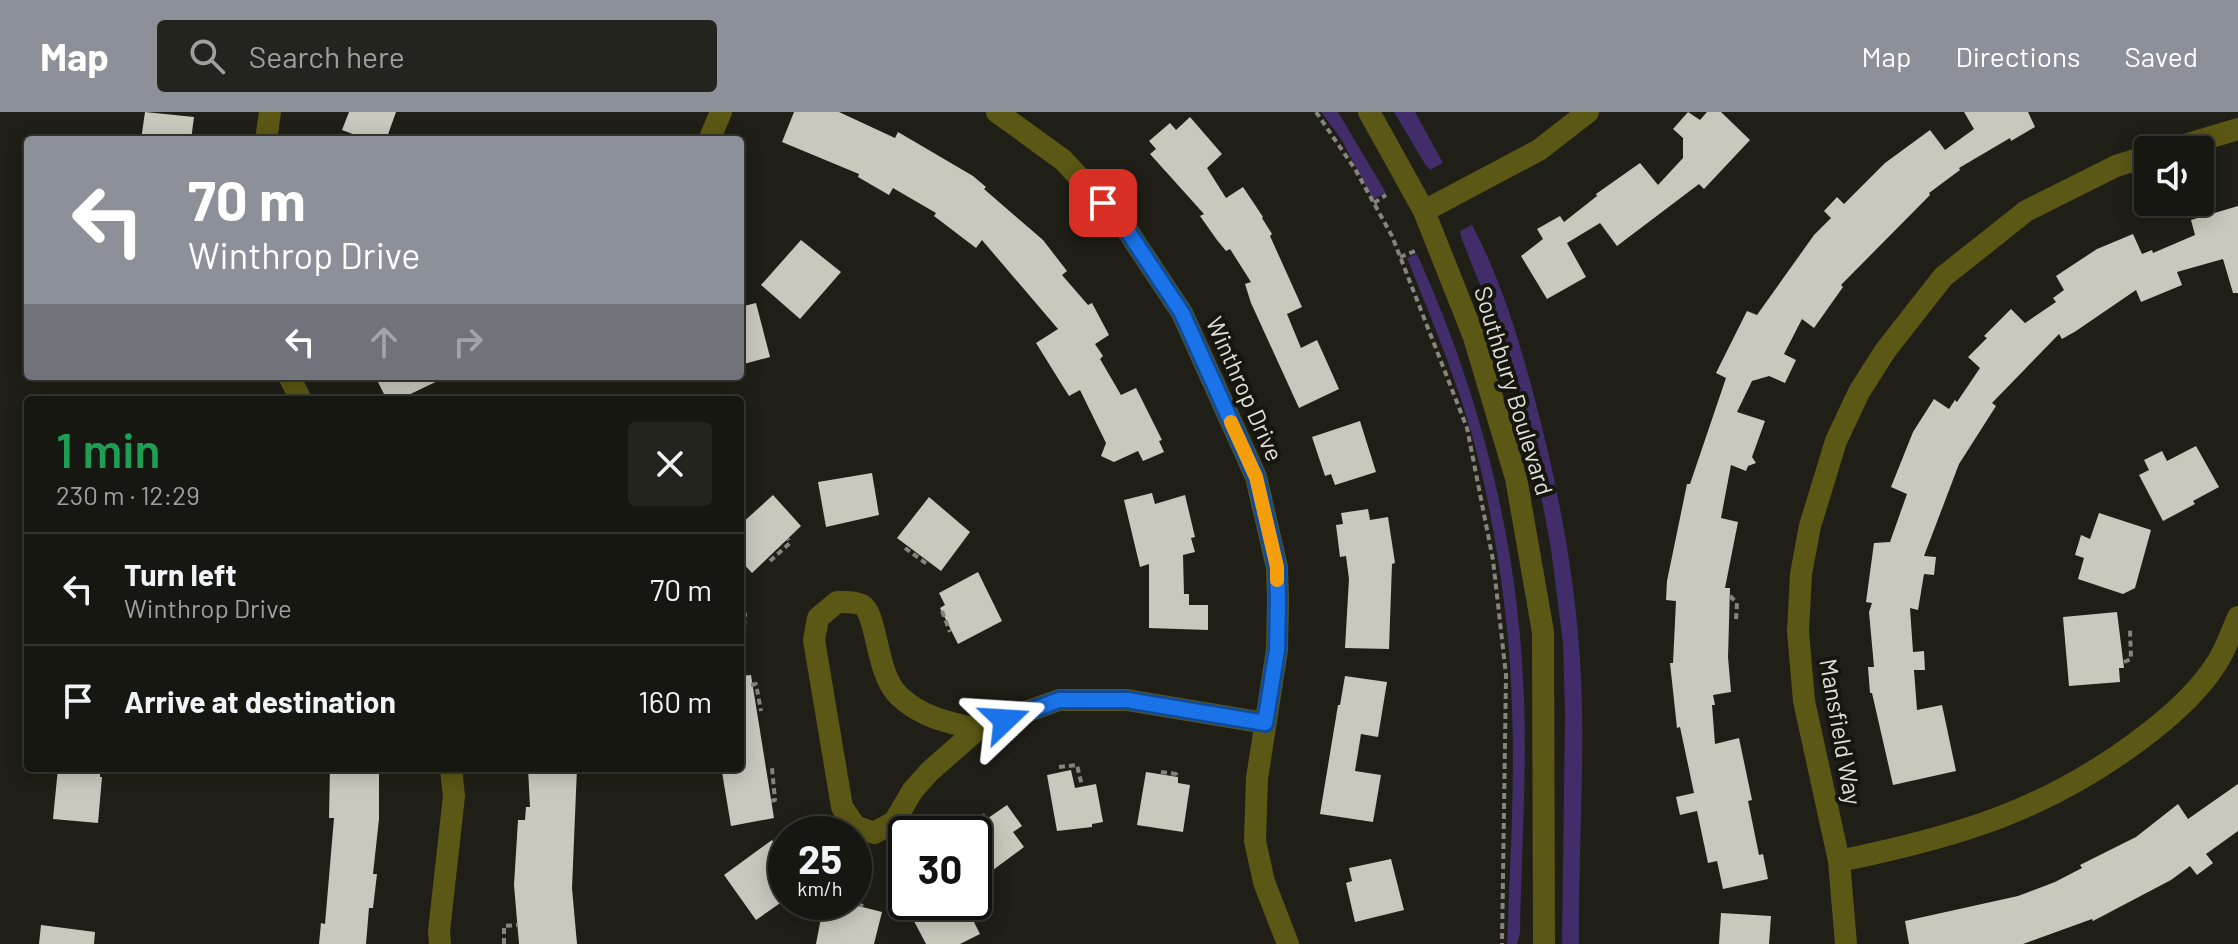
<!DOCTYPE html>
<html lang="en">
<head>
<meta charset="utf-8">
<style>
  :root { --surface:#171711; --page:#24241f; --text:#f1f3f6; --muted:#9e9f9f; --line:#363631; --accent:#8c9099 }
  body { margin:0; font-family:Barlow,sans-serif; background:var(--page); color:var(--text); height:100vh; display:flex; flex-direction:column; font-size:30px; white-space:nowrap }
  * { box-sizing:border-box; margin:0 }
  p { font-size:26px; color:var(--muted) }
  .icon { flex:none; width:44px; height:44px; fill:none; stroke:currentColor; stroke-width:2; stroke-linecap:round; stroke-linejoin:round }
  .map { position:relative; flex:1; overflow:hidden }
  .panel { position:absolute; left:24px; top:284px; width:720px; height:376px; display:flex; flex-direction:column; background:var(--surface); border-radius:8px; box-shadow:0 4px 20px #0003,0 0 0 2px var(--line) }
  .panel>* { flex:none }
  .top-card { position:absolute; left:24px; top:24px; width:720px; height:244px; border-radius:8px; box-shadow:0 4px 20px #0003,0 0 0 2px var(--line); background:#8c9099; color:#fff; overflow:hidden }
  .buttons { position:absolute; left:2134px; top:24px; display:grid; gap:16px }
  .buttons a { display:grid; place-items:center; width:80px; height:80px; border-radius:8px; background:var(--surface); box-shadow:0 4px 20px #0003,0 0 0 2px var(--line); font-size:40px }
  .speed { position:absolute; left:768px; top:704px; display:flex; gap:16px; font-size:40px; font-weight:700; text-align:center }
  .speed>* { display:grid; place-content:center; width:104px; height:104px; border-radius:50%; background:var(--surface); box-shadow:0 4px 20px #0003,0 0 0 2px var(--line); line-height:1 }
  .speed small { font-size:20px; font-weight:400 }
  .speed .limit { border:4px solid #111; border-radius:12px; background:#fff; color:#111 }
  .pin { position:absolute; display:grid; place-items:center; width:68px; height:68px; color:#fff; margin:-34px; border-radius:16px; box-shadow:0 4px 12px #0006 }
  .me { position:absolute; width:88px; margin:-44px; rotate:70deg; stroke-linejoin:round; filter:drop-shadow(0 0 6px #0008) }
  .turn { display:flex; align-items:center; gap:28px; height:168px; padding:0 32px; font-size:36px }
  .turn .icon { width:104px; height:104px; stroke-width:2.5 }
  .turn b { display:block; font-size:56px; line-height:68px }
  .lanes { display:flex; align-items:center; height:76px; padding:0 32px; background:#0003; justify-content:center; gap:40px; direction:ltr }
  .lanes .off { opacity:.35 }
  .round { display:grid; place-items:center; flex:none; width:84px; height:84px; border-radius:8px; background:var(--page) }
  .summary { display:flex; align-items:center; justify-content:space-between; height:136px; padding:0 32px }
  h1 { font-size:48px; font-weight:600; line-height:60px; color:#1e9e55 }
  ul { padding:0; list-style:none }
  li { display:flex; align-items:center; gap:24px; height:112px; padding:0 32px; border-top:2px solid var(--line) }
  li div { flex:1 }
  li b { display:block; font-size:30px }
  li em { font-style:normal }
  header { display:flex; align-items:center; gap:48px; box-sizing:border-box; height:112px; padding:0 40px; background:var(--accent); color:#fff }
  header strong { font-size:38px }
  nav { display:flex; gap:44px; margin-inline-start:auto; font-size:28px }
  .search { width:560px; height:72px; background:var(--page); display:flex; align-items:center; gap:20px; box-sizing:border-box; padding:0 28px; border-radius:8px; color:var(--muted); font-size:30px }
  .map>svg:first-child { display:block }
</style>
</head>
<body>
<header>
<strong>Map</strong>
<div class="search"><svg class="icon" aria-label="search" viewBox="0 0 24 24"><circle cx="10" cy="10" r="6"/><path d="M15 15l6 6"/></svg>Search here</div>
<nav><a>Map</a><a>Directions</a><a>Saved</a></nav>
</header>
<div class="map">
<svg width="2238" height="832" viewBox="0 0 2238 832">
  <rect width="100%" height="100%" fill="#1f1f17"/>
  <g fill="#412d69">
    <polygon points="1321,0 1338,0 1386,81 1373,87 1341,27"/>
    <polygon points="1394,0 1415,0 1443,51 1430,58 1425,52"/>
    <path d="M1472 113C1500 165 1519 227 1534 284 1557 370 1574 457 1580 547 1586 642 1578 737 1579 832H1562L1565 603 1563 531 1551 437 1533 340 1515 275 1491 200 1461 125 1460 119Z"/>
    <path d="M1417 142C1481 283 1519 433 1524 589 1527 666 1521 744 1520 821L1517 832H1507C1510 753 1515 673 1512 594 1510 521 1500 448 1485 376 1469 296 1437 221 1407 146Z"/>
  </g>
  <g fill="#c9c8bd">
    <polygon points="145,0 194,5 191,28 141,28"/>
    <polygon points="349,0 396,0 386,28 369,28 342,18"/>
    <polygon points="794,0 839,0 895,26 898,20 973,64 986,75 984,77 1043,128 1067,159 1062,163 1088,193 1092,191 1109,223 1095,232 1103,244 1100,247 1121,283 1136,276 1162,328 1159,329 1164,340 1143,349 1138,339 1114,350 1101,344 1106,331 1080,278 1069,284 1036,231 1058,217 982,128 976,136 934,104 936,101 893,76 889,83 858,65 859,62 782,30"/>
    <polygon points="1688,0 1700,8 1707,0 1721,0 1750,28 1704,77 1699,72 1617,134 1600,111 1567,131 1586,165 1547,187 1521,144 1543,127 1537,117 1560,104 1564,110 1597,84 1596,82 1640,51 1658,73 1683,46 1683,26 1673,17"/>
    <polygon points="1964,0 2028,0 2035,15 2011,29 2010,26 1959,56 1960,58 1929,81 1930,83 1841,173 1843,175 1814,216 1802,207 1784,242 1796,248 1785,271 1769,264 1752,269 1737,300 1765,309 1752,345 1756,351 1748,354 1746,359 1731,353 1721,406 1738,410 1725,476 1730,476 1728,545 1731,580 1713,583 1715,593 1712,593 1715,632 1739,626 1752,688 1748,689 1759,743 1763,742 1768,767 1723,777 1717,749 1708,751 1697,699 1680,703 1676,685 1694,681 1680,615 1677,616 1670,551 1673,551 1676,489 1666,488 1667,469 1687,372 1690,372 1726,266 1716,261 1747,199 1757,203 1814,123 1831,106 1824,99 1837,85 1844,92 1885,51 1930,18 1945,38 1974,17"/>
    <polygon points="1190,5 1222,42 1207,56 1226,86 1243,75 1263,105 1262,106 1272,122 1270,124 1302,195 1287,202 1301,236 1317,228 1339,277 1299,296 1251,191 1245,172 1251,170 1230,137 1226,139 1217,128 1200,104 1204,102 1150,42 1156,37 1149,29 1170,11 1176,18"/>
    <polygon points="2238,94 2238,181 2233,181 2223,147 2177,160 2182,173 2141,190 2136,178 2076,219 2062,227 2059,222 1992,291 1996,294 1959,352 1924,444 1936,445 1934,463 1924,462 1918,498 1910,496 1913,540 1924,539 1925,558 1914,558 1917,598 1942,593 1956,659 1893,673 1872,581 1870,581 1868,555 1874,555 1869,500 1872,491 1866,490 1874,431 1890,430 1907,382 1891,375 1913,320 1934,287 1949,297 1955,288 1957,290 1980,256 1968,245 1987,226 1984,224 2011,197 2025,211 2056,190 2053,186 2064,178 2056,164 2097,137 2133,122 2142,142 2152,138 2153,141 2195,123 2191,108"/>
    <polygon points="801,128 841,160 800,207 761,173"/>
    <polygon points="756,191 770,245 740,253 740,195"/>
    <polygon points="375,264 448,264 398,288 387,288"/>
    <polygon points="1360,309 1376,360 1335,373 1331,362 1325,364 1312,325"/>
    <polygon points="2196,334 2219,375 2193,389 2195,392 2163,409 2139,363 2149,358 2144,348 2162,339 2167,349"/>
    <polygon points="872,361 879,403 826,415 818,370"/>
    <polygon points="1152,381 1155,392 1185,383 1195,425 1191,426 1195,440 1183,443 1184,482 1189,482 1189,493 1208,493 1208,518 1149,516 1149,452 1140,455 1124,388"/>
    <polygon points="773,383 801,414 752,461 740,448 740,413"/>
    <polygon points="929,385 970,420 941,459 897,426"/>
    <polygon points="1368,397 1370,408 1388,405 1395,451 1392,452 1389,537 1345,536 1349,467 1346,444 1340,445 1336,413 1343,412 1341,401"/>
    <polygon points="2099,401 2151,418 2135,476 2123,482 2078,467 2084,446 2075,443 2081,423 2090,427"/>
    <polygon points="978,460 1002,509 958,532 940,496 945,493 939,481"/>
    <polygon points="2117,500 2124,556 2119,556 2120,570 2069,574 2063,505"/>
    <polygon points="751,563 774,706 731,714 722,660 740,657 740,564"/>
    <polygon points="1345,564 1387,570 1378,625 1361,622 1355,659 1381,663 1373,710 1320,702 1338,593 1340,593"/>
    <polygon points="58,656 85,656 84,659 100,661 100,665 102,665 98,711 53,707"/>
    <polygon points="330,656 379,656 379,707 373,762 377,762 373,796 369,796 366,832 319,832 321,811 325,812 334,706 329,706"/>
    <polygon points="528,656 577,656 572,776 577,832 519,832 514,773 518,708 525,708 526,695 530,695"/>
    <polygon points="1071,658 1075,676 1096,672 1103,710 1092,712 1092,715 1057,719 1047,663"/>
    <polygon points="1146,660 1178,665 1178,671 1190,673 1183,720 1137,713"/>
    <polygon points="2238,672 2238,719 2206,742 2213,751 2197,763 2190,754 2171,768 2093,809 2092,807 2023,832 1909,832 1905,809 2018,784 2055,770 2082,756 2080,753 2136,725 2178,692 2188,707"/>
    <polygon points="1007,693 1022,714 1013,720 1024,735 974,772 974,719 980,715 978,713"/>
    <polygon points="772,728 786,748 786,787 756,808 724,763"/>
    <polygon points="1391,747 1404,798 1355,810 1346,771 1352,769 1349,756"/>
    <polygon points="824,790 843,790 882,800 874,832 816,832"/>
    <polygon points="904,790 964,790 980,822 960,832 926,832"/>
    <polygon points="1721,801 1771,804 1769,832 1719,832"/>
    <polygon points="41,813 95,820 94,832 39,832"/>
  </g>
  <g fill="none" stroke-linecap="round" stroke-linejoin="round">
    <g stroke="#85857e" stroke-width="4" stroke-dasharray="6 4" stroke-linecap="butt">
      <polyline points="1316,0 1355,57 1392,124 1467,316 1493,448 1506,563 1502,832"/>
      <polyline points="1374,91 1386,83"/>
      <polyline points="1400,145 1415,139"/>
      <polyline points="905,436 927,452 929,450"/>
      <polyline points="770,449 790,431 788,427"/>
      <polyline points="1730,484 1737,491 1736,508"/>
      <polyline points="942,499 950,520"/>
      <polyline points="742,501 745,502 744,515"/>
      <polyline points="2124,550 2131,547 2130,518"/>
      <polyline points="751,573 756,572 761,599"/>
      <polyline points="1059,655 1077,653 1082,674"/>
      <polyline points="1161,660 1176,662 1175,665"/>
      <polyline points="771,689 775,688 772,656"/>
      <polyline points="971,721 969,717 987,701"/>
      <polyline points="784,737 786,741"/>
      <polyline points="854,788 862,790 861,795"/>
      <polyline points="504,832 504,814 517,813"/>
    </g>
    <g stroke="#5b5714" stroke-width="22">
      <polyline points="997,0 1063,48 1123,112 1182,201 1256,365 1277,455 1278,488 1277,538 1257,666 1255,729 1264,770 1288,832"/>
      <polyline points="1369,0 1424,99 1474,225 1516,366 1543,520 1544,832"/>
      <polyline points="266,28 270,0"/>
      <polyline points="709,28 721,0"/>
      <polyline points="2168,38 2238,17"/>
      <polyline points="1424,99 1539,38 1588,0"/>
      <polyline points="289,264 301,288"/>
      <path d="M978 617C949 611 921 605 899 584 875 561 878 503 862 493 854 489 845 490 837 490L818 506 814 528 842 695 855 714 874 721 894 710 913 678 930 659 978 617 1059 588H1127L1265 611"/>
      <path d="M1839 749C1957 725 2049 698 2146 623 2171 604 2201 577 2218 549 2226 536 2232 519 2238 505"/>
      <polyline points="440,832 439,819 454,684 451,656"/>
      <polyline points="1846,832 1839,749 1804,589 1798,519 1801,462 1810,414 1836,329 1859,280 1885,239 1943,165 2026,99 2116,54 2148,44"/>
    </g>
  </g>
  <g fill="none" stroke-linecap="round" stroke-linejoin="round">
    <defs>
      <polyline id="route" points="1005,608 1059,588 1127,588 1265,611 1277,538 1278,488 1277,455 1256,365 1182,201 1123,112 1103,91"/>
    </defs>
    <use href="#route" stroke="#114b97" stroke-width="20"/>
    <use href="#route" stroke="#1a73e8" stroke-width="14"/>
    <polyline stroke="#f59e0b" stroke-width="14" points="1231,310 1256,365 1277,455 1277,468"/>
  </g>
  <g text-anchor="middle" stroke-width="8" stroke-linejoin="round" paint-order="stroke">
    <g font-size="24" fill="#e0e0da" stroke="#16160e">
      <text transform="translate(1244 277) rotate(66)" y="8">Winthrop Drive</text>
      <text transform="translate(1513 279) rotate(73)" y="8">Southbury Boulevard</text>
      <text transform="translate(1840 620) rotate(80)" y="8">Mansfield Way</text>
    </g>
  </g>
</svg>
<div class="buttons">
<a><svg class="icon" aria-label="sound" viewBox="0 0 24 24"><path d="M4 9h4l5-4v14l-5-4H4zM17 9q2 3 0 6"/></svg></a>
</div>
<div class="speed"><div>25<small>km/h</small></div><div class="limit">30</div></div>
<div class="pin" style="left:1103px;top:91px;background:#d93025"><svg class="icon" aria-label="arrive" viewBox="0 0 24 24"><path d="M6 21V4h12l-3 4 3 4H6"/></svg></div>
<svg class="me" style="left:1005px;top:608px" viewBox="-20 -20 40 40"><path d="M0-17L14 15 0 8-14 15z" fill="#1a73e8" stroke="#fff" stroke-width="4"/></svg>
<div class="top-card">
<div class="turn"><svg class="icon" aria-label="left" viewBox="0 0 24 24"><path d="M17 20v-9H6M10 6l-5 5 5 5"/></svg><div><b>70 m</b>Winthrop Drive</div></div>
<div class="lanes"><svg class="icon" aria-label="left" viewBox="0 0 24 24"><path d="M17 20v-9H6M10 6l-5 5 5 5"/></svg><svg class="icon off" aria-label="ahead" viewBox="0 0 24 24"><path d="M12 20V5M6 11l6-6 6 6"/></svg><svg class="icon off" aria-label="right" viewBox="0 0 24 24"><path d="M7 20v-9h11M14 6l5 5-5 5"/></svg></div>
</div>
<section class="panel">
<div class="summary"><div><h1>1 min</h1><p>230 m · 12:29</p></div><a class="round"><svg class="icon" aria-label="close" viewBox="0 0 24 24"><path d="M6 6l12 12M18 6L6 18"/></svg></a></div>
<ul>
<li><svg class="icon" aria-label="left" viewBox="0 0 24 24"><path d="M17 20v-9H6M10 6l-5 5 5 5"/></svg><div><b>Turn left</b><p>Winthrop Drive</p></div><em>70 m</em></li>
<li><svg class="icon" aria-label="arrive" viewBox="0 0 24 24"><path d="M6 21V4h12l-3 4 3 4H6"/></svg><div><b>Arrive at destination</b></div><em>160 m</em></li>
</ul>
</section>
</div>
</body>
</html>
